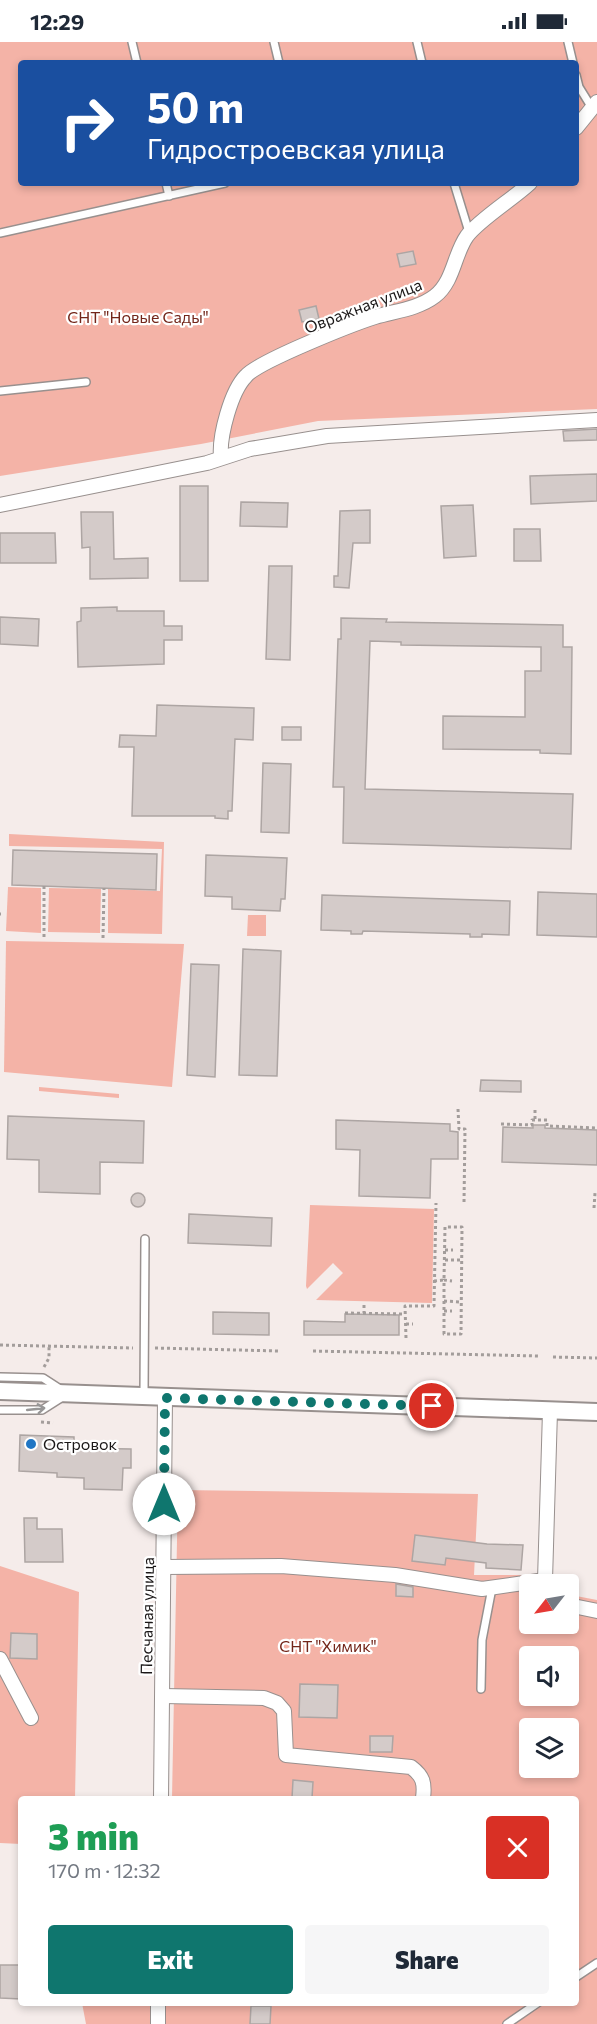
<!DOCTYPE html>
<html lang="en">
<head>
<meta charset="utf-8">
<style>
  :root { --surface:#fff; --page:#f6f6f7; --text:#1f2937; --muted:#747a83; --accent:#0f766e }
  body { margin:0; font-family:Commissioner,sans-serif; background:var(--page); color:var(--text); height:100vh; display:flex; flex-direction:column; font-size:22px; white-space:nowrap }
  * { box-sizing:border-box; margin:0 }
  p { font-size:20px; color:var(--muted) }
  .icon { flex:none; width:33px; height:33px; fill:none; stroke:currentColor; stroke-width:2; stroke-linecap:round; stroke-linejoin:round }
  .map { position:relative; flex:1; overflow:hidden }
  .sheet { position:absolute; left:18px; top:1754px; width:561px; height:210px; display:flex; flex-direction:column; background:var(--surface); border-radius:6px; box-shadow:0 3px 9px #0003 }
  .sheet>* { flex:none }
  .hud { position:absolute; left:18px; top:18px; width:561px; height:126px; border-radius:6px; box-shadow:0 3px 9px #0003; background:#1a4fa0; color:#fff; overflow:hidden }
  .needle { width:39px; rotate:239deg }
  .fabs { position:absolute; left:519px; top:1532px; display:grid; gap:12px }
  .fabs a { display:grid; place-items:center; width:60px; height:60px; border-radius:6px; background:var(--surface); box-shadow:0 3px 9px #0003; font-size:30px }
  .pin { position:absolute; display:grid; place-items:center; width:51px; height:51px; color:#fff; margin:-26px; border:3px solid #fff; border-radius:50%; box-shadow:0 2px 6px #0007 }
  .me { position:absolute; width:66px; margin:-33px; rotate:0deg; stroke-linejoin:round; filter:drop-shadow(0 0 4px #0008) }
  .turn { display:flex; align-items:center; gap:21px; height:126px; padding:0 30px; font-size:27px }
  .turn .icon { width:78px; height:78px; stroke-width:2.5 }
  .turn b { display:block; font-size:42px; line-height:51px }
  .round { display:grid; place-items:center; flex:none; width:63px; height:63px; border-radius:6px; background:var(--page) }
  .overview { display:flex; align-items:center; justify-content:space-between; height:102px; padding:0 30px }
  h1 { font-size:36px; font-weight:800; line-height:45px; color:#1e9e55 }
  .action { display:flex; gap:12px; margin-top:auto; padding:12px 30px }
  .action a { flex:1; height:69px; border-radius:6px; background:var(--accent); color:#fff; font-size:24px; font-weight:800; line-height:69px; text-align:center }
  .action a+a { background:var(--page); color:var(--text) }
  .status { display:flex; justify-content:space-between; align-items:center; height:42px; padding:0 30px; background:var(--surface); direction:ltr }
  .status svg { height:16px; fill:currentColor }
  .map>svg:first-child { display:block }
</style>
</head>
<body>
<div class="status"><b>12:29</b><svg viewBox="0 0 49 12"><path d="M0 12V9h3v3zM5 12V6h3v6zM10 12V3h3v9zM15 12V0h3v12zM26 1h20v11H26zM47 4h2v5h-2z"/></svg></div>
<div class="map">
<svg width="597" height="1982" viewBox="0 0 597 1982">
  <rect width="100%" height="100%" fill="#f5ecea"/>
  <g fill="#f4b3a7" fill-rule="evenodd">
    <path d="M0 0H597V367L318 379 201 402 0 434ZM21 21H576V141H21Z"/>
    <polygon points="9,792 164,800 162,892 108,891 108,847 160,849 162,807 9,804"/>
    <polygon points="8,845 41,846 41,891 6,889"/>
    <polygon points="49,846 101,847 100,891 48,890"/>
    <polygon points="248,873 266,873 266,894 247,894"/>
    <polygon points="6,899 184,902 172,1045 4,1030"/>
    <polygon points="39,1045 119,1052 119,1056 39,1049"/>
    <polygon points="310,1163 434,1167 432,1261 316,1258 343,1231 333,1221 307,1247 306,1244"/>
    <path d="M178 1448 478 1452 474 1533H572L571 1553 597 1558V1982H86L82 1961 576 1960V1756H172ZM530 1542H568V1581H530ZM530 1614H568V1653H530ZM530 1686H568V1725H530Z"/>
    <polygon points="0,1524 79,1550 75,1756 21,1756 21,1802 0,1801"/>
  </g>
  <g fill="#d4cbc9" stroke="#ada5a3" stroke-width="1.5">
    <polygon points="413,209 416,222 400,225 397,212"/>
    <polygon points="316,264 319,277 302,280 299,268"/>
    <polygon points="597,387 597,398 564,399 563,389"/>
    <polygon points="597,432 597,459 531,462 530,434"/>
    <rect x="180" y="444" width="28" height="95"/>
    <polygon points="241,460 288,461 287,485 240,484"/>
    <polygon points="473,463 476,514 444,516 441,464"/>
    <polygon points="370,468 370,501 353,501 349,546 334,545 334,534 338,534 340,469"/>
    <polygon points="81,470 113,470 114,517 148,516 148,536 90,537 90,505 82,506"/>
    <polygon points="514,487 540,487 541,519 514,519"/>
    <polygon points="0,491 55,491 56,521 0,521"/>
    <polygon points="269,524 292,524 290,618 266,617"/>
    <polygon points="117,565 117,569 164,569 164,584 182,584 182,598 164,598 164,622 78,625 77,580 81,579 81,566"/>
    <polygon points="0,575 39,577 38,604 0,602"/>
    <polygon points="341,576 387,577 386,580 563,583 563,605 572,605 571,712 540,711 540,708 443,707 443,674 525,675 525,629 541,629 541,605 401,603 401,600 370,599 365,747 573,752 571,807 343,801 344,745 333,745 338,597 341,597"/>
    <polygon points="157,663 254,666 253,698 235,697 232,769 228,769 228,777 215,776 215,774 132,774 134,705 119,705 120,693 156,694"/>
    <rect x="282" y="685" width="19" height="13"/>
    <polygon points="263,721 291,722 289,791 261,790"/>
    <polygon points="13,808 157,812 156,848 12,843"/>
    <polygon points="206,813 287,816 285,857 281,857 280,869 232,867 232,855 205,854"/>
    <polygon points="538,850 597,852 597,895 537,893"/>
    <polygon points="322,853 510,859 509,893 482,892 482,895 470,895 470,892 363,889 362,892 351,892 351,889 321,888"/>
    <polygon points="243,907 281,909 277,1034 239,1033"/>
    <polygon points="191,922 219,923 215,1035 187,1033"/>
    <polygon points="481,1038 521,1039 521,1050 480,1049"/>
    <polygon points="8,1074 144,1079 143,1121 100,1120 100,1152 39,1150 39,1118 7,1117"/>
    <polygon points="336,1078 450,1082 450,1089 458,1090 458,1117 431,1117 430,1156 359,1154 360,1108 336,1107"/>
    <polygon points="533,1083 545,1083 545,1086 597,1088 597,1123 502,1120 503,1085 533,1086"/>
    <circle cx="138" cy="1158" r="7"/>
    <polygon points="189,1172 272,1176 271,1204 188,1201"/>
    <polygon points="213,1270 269,1271 269,1293 213,1292"/>
    <polygon points="345,1272 399,1273 399,1293 304,1293 304,1279 345,1280"/>
    <polygon points="20,1393 74,1395 74,1406 131,1407 131,1426 123,1426 122,1448 84,1447 84,1436 57,1435 57,1431 19,1429"/>
    <polygon points="24,1476 37,1476 37,1487 62,1487 63,1520 25,1520"/>
    <polygon points="415,1493 487,1502 523,1503 521,1528 486,1526 486,1521 446,1516 445,1523 412,1519"/>
    <polygon points="396,1542 413,1545 413,1555 396,1554"/>
    <polygon points="11,1591 37,1592 37,1617 10,1616"/>
    <polygon points="300,1642 338,1643 337,1676 299,1675"/>
    <polygon points="370,1694 393,1694 392,1710 370,1710"/>
    <polygon points="293,1738 313,1740 312,1756 292,1756"/>
    <polygon points="0,1923 21,1923 21,1957 0,1956"/>
    <polygon points="251,1964 271,1964 270,1982 250,1982"/>
  </g>
  <g fill="none" stroke-linecap="round" stroke-linejoin="round">
    <defs>
      <g id="service">
        <polyline points="132,0 137,21"/>
        <polyline points="274,0 279,21"/>
        <polyline points="417,0 422,21"/>
        <polyline points="568,0 573,21"/>
        <polyline points="576,33 579,45 592,66"/>
        <polyline points="166,141 169,154"/>
        <polyline points="454,141 469,190"/>
        <polyline points="0,191 225,141"/>
        <polyline points="0,349 86,340"/>
        <polyline points="0,1335 43,1336 60,1347"/>
        <polyline points="144,1352 145,1197"/>
        <polyline points="0,1368 42,1368 64,1354"/>
        <polyline points="481,1647 482,1598 492,1546"/>
        <polyline points="576,1935 597,1921"/>
        <polyline points="507,1982 539,1960"/>
      </g>
      <g id="minor">
        <polyline points="576,86 597,60"/>
        <path d="M221 415C219 394 231 349 246 334 259 319 353 282 375 275 395 269 418 267 435 254 454 239 454 212 467 194 480 177 513 157 530 141"/>
        <polyline points="0,463 207,421 250,407 327,394 597,378"/>
        <polyline points="164,1525 281,1524 395,1533 482,1547 545,1538"/>
        <polyline points="549,1542 545,1538 550,1369"/>
        <polyline points="568,1560 573,1564 597,1569"/>
        <polyline points="0,1617 31,1676"/>
        <path d="M163 1654 264 1656 277 1661 284 1669 286 1713 411 1725C423 1734 425 1741 423 1756"/>
        <polyline points="161,1756 165,1356"/>
        <polyline points="158,1982 158,1960"/>
      </g>
      <polyline id="tertiary" points="0,1349 597,1370"/>
    </defs>
    <use href="#service" stroke="#98908e" stroke-width="10"/>
    <use href="#minor" stroke="#98908e" stroke-width="16"/>
    <use href="#tertiary" stroke="#98908e" stroke-width="20"/>
    <g stroke="#a39d9b" stroke-width="3" stroke-dasharray="3 3" stroke-linecap="butt">
      <polyline points="0,872 1,872"/>
      <polyline points="44,895 44,844"/>
      <polyline points="103,896 104,846"/>
      <polyline points="458,1067 459,1087 465,1087 464,1161"/>
      <polyline points="535,1068 535,1078"/>
      <polyline points="501,1082 532,1083 532,1078 547,1078 547,1084 597,1086"/>
      <polyline points="594,1166 595,1151"/>
      <polyline points="445,1208 453,1208"/>
      <polyline points="445,1218 462,1218"/>
      <polyline points="434,1239 444,1238 445,1185 462,1185 461,1292 444,1292 444,1238 452,1239"/>
      <polyline points="444,1259 461,1260"/>
      <polyline points="364,1263 364,1271"/>
      <polyline points="444,1269 452,1269"/>
      <polyline points="345,1271 405,1272"/>
      <polyline points="406,1282 413,1282"/>
      <polyline points="406,1296 405,1264 434,1264 436,1161"/>
      <polyline points="0,1303 133,1306"/>
      <polyline points="155,1306 279,1309"/>
      <polyline points="313,1309 539,1314"/>
      <polyline points="553,1315 597,1316"/>
      <polyline points="44,1325 49,1316 49,1304"/>
      <polyline points="41,1380 53,1381"/>
    </g>
    <use href="#service" stroke="#fff" stroke-width="7"/>
    <use href="#minor" stroke="#fff" stroke-width="14"/>
    <use href="#tertiary" stroke="#fff" stroke-width="16"/>
  </g>
  <defs><path id="oneway-shaft" d="M-6 0H5M1.5-3L5.5 0L1.5 3" fill="none" stroke-width="1.6" stroke-linecap="round" stroke-linejoin="round" transform="scale(1.5)"/></defs>
  <use stroke="#989797" href="#oneway-shaft" transform="translate(36 1367) rotate(-6)"/>
  <g fill="none" stroke-linecap="round" stroke-linejoin="round">
    <polyline stroke="#0f766e" stroke-width="10" stroke-dasharray="0 18" points="164,1462 165,1356 432,1364"/>
  </g>
  <circle fill="#2176c4" stroke="#fff" stroke-width="2" cx="31" cy="1402" r="6"/>
  <g text-anchor="middle" stroke-width="4.5" stroke-linejoin="round" paint-order="stroke">
    <g font-size="16" fill="#1a1717" stroke="#fff">
      <text transform="translate(363 264) rotate(-21)" y="6">Овражная улица</text>
      <text transform="translate(147 1574) rotate(-89)" y="6">Песчаная улица</text>
    </g>
    <g font-size="16" fill="#73261a" stroke="#fff">
      <text x="138" y="281">СНТ "Новые Сады"</text>
      <text x="328" y="1610">СНТ "Химик"</text>
    </g>
    <g font-size="16" fill="#1a1717" stroke="#fff" text-anchor="start">
      <text x="43" y="1408">Островок</text>
    </g>
  </g>
</svg>
<div class="fabs">
<a><svg class="needle" viewBox="-14 -14 28 28"><path d="M0-13l5 13h-10z" fill="#e53935"/><path d="M0 13l5-13h-10z" fill="#747a83"/></svg></a>
<a><svg class="icon" aria-label="sound" viewBox="0 0 24 24"><path d="M4 9h4l5-4v14l-5-4H4zM17 9q2 3 0 6"/></svg></a>
<a><svg class="icon" aria-label="layers" viewBox="0 0 24 24"><path d="M12 4l9 5-9 5-9-5zM3 14l9 5 9-5"/></svg></a>
</div>
<div class="pin" style="left:432px;top:1364px;background:#d93025"><svg class="icon" aria-label="arrive" viewBox="0 0 24 24"><path d="M6 21V4h12l-3 4 3 4H6"/></svg></div>
<svg class="me" style="left:164px;top:1462px" viewBox="-20 -20 40 40"><circle r="19" fill="#fff"/><path d="M0-13L10 11 0 6-10 11z" fill="#0f766e"/></svg>
<div class="hud">
<div class="turn"><svg class="icon" aria-label="right" viewBox="0 0 24 24"><path d="M7 20v-9h11M14 6l5 5-5 5"/></svg><div><b>50 m</b>Гидростроевская улица</div></div>
</div>
<section class="sheet">
<div class="overview"><div><h1>3 min</h1><p>170 m · 12:32</p></div><a class="round" style="background:#d93025;color:#fff"><svg class="icon" aria-label="close" viewBox="0 0 24 24"><path d="M6 6l12 12M18 6L6 18"/></svg></a></div>
<div class="action"><a>Exit</a><a>Share</a></div>
</section>
</div>
</body>
</html>
